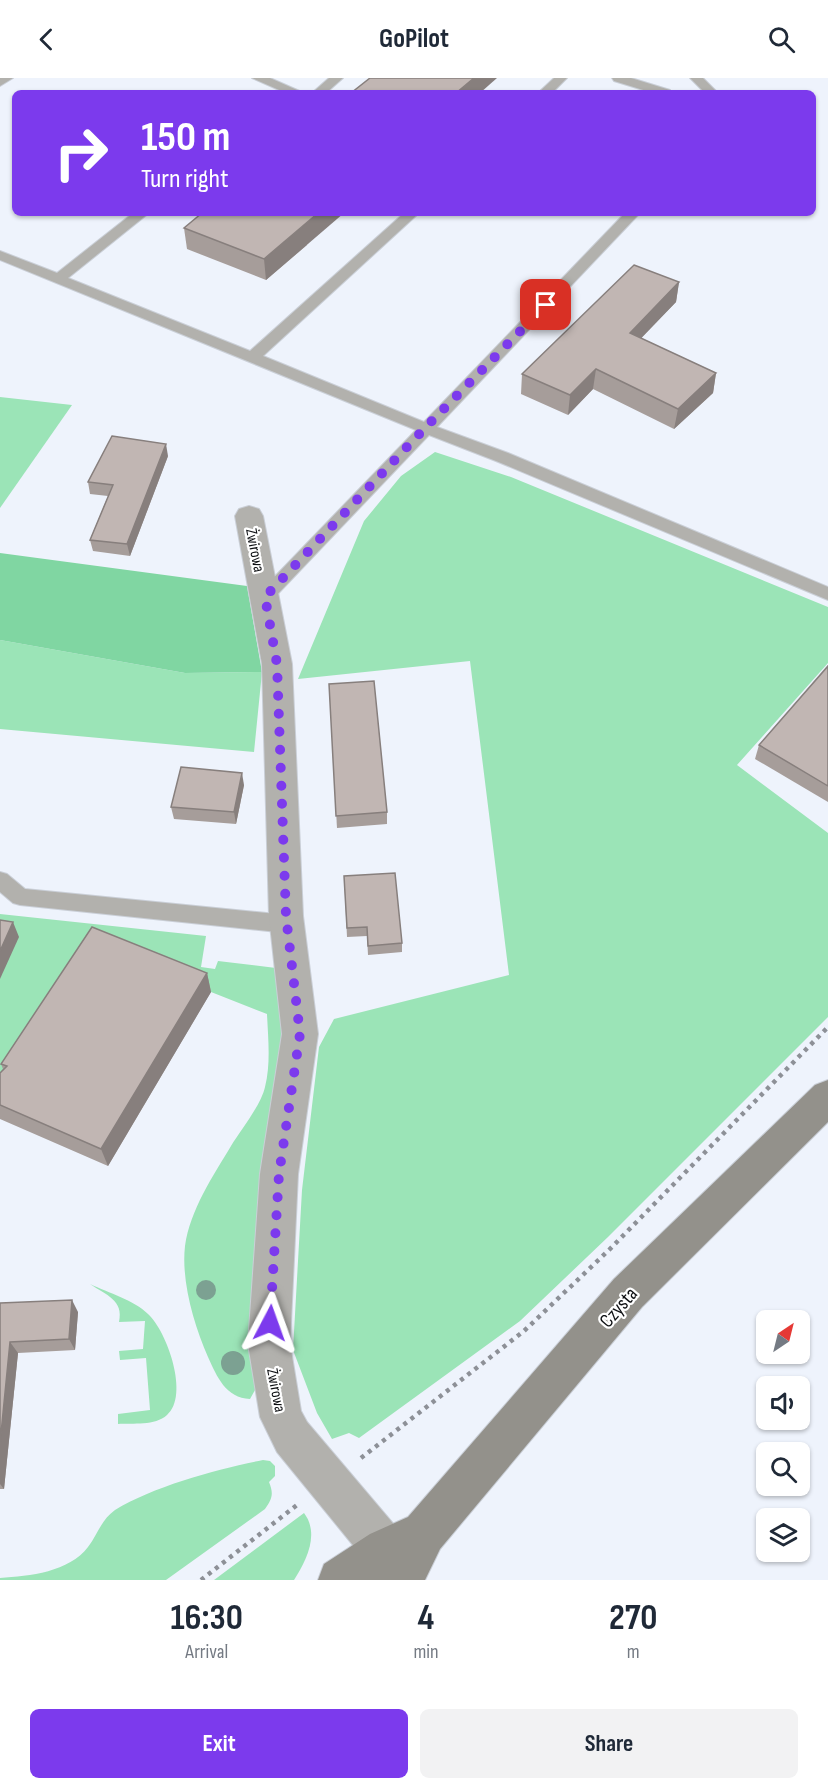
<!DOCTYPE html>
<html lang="en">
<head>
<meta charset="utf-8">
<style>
  :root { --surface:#fff; --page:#f2f2f3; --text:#1f2937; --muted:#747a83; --accent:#7c3aed }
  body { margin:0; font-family:"Sofia Sans Condensed",sans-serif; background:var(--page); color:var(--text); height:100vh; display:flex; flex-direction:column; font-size:22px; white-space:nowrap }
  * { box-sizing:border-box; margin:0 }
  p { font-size:20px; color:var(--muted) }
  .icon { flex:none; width:33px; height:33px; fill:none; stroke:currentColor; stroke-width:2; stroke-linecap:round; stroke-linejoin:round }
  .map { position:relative; height:1502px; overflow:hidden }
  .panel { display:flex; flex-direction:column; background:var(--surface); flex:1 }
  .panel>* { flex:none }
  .top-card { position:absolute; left:12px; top:12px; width:804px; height:126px; border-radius:9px; box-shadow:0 2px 4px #0004; background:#7c3aed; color:#fff; overflow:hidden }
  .needle { width:39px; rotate:35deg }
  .controls { position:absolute; left:756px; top:1232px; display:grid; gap:12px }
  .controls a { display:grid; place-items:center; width:54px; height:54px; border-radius:9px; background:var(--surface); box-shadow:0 2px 4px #0004; font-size:30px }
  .pin { position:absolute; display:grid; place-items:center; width:51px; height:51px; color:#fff; margin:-26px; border-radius:12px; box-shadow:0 3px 9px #0006 }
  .me { position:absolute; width:66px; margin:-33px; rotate:4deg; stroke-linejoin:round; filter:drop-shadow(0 0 4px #0008) }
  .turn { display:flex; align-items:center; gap:21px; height:126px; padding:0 30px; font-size:27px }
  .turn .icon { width:78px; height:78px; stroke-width:2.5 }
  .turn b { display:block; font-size:42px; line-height:51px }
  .eta { display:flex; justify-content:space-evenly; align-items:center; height:102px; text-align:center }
  .eta b { font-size:36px; font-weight:700; line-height:42px }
  .action { display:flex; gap:12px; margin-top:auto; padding:12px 30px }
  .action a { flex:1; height:69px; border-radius:9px; background:var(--accent); color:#fff; font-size:24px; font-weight:700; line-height:69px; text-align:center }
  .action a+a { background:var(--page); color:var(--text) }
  header { display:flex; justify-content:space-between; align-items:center; height:78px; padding:0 30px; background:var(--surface); font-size:27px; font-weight:700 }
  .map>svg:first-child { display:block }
</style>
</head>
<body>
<header><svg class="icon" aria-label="back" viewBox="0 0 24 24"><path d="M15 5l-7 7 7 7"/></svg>GoPilot<svg class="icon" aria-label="search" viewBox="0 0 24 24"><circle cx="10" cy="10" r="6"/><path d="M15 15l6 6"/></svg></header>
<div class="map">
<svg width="828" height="1502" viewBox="0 0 828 1502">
  <rect width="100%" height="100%" fill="#eef3fc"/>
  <g fill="#9be4b7">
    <polygon points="0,319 72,327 0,430"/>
    <polygon points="435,374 511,399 828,529 828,585 737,687 828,755 828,939 608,1159 520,1243 359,1360 349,1355 332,1361 317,1335 293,1272 302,1112 319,969 334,941 509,897 470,583 298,601 364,443 401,398"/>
    <polygon points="0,562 185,595 262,594 254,674 0,651"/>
    <path d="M0 836 206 858 201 889 215 891 218 883 276 890 284 960 260 1303 250 1321C226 1320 217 1299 208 1279 194 1247 181 1203 185 1168 190 1132 213 1098 231 1068 241 1052 261 1027 265 1009 271 986 268 959 267 936L97 869 0 1018Z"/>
    <path d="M90 1206C109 1215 134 1222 148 1236 167 1253 190 1318 167 1337 155 1348 133 1345 118 1346V1336L150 1332 146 1280 120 1282 119 1273 143 1271 145 1243 119 1244C124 1222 106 1217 90 1206Z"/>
    <path d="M263 1382 270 1383 275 1388V1398L269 1404C274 1416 272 1421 265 1431L166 1502H0V1500C30 1498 69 1494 88 1469 98 1456 101 1442 115 1432 154 1408 218 1391 263 1382Z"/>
    <path d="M304 1435C320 1456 306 1483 294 1502H214Z"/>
  </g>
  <polygon fill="#80d6a2" points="0,475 247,508 262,594 185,595 0,562"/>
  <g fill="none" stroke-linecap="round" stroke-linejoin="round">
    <defs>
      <g id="service">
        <polygon points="0,0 13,0 0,8"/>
        <polygon points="252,0 270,0 304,15 286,15"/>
        <polygon points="329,0 343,0 326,15 312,15"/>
        <polygon points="554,0 567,0 552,15 538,15"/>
        <polygon points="612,0 631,0 670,12 672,15 653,15 614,3"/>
        <polygon points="690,0 703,0 718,15 705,15"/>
        <polygon points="133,135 149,135 68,200 250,273 404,135 419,135 263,278 424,344 625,135 640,135 437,349 508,375 828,509 828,522 496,383 429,357 271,523 265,525 259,523 256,519 259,515 416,352 0,182 0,173 57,195"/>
        <polygon points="0,794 7,796 25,811 287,837 294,840 297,846 294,852 287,855 20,827 13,825 0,814"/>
      </g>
      <polygon id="minor" points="249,428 259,431 263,438 292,586 303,838 318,956 298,1096 290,1266 301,1333 307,1344 402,1456 408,1472 402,1488 386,1494 370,1488 277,1374 260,1339 248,1266 260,1096 282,956 269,838 262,586 235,438 239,431"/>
      <polygon id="secondary" points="828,1002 828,1044 642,1229 440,1471 425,1502 318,1502 324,1486 370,1456 408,1439 614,1201 815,1007"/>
    </defs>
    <use href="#service" stroke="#cacfd7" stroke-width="2"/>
    <use href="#minor" stroke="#cacfd7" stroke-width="2"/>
    <use href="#secondary" stroke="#cacfd7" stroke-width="2"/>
    <g stroke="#8d9097" stroke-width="4.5" stroke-dasharray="4 5" stroke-linecap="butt">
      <polyline points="361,1380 524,1253 609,1172 828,949"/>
      <polyline points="201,1502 297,1427"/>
    </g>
    <use href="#service" fill="#b2b1ad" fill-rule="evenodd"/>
    <use href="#minor" fill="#b2b1ad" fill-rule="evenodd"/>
    <use href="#secondary" fill="#93918b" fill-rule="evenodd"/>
  </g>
  <g fill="#7ca192">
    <circle cx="206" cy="1212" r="10"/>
    <circle cx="233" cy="1285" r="12"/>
  </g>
  <g fill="#a69d9a">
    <polygon points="184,150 307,167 266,202 187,171"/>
    <polygon points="679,204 676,224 641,260 716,295 713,315 674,351 593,311 568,337 521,316 522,296"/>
    <polygon points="168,378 130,478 93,473 90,462 108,418 90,416 88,404"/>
    <polygon points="828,588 828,724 755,681 759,667"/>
    <polygon points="329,606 387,734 387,746 337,750"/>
    <polygon points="244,707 236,746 174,741 171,729"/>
    <polygon points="344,798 402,865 402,874 368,877 367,858 347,859"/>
    <polygon points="207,895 211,914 108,1088 0,1041 0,995 3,991 1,986"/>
    <polygon points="0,1225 78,1234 75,1272 18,1275 4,1411 0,1411"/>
  </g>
  <g fill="#877f7d">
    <polygon points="474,0 497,0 480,15 456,15"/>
    <polygon points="318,135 344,135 266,202 264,181"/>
    <polygon points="679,204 676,224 627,275 630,255"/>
    <polygon points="596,291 593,311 568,337 570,317"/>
    <polygon points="716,295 713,315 674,351 678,331"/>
    <polygon points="166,366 168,378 130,478 127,466"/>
    <polygon points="242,695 244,707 236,746 234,734"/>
    <polygon points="13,844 19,859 0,901 0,873"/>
    <polygon points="207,895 211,914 108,1088 101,1071"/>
    <polygon points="72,1222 78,1234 75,1272 69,1261"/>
    <polygon points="10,1264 18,1275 4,1411 0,1406 0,1366"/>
  </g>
  <g fill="#c1b6b3" stroke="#877f7d" stroke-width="1.5">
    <polygon points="370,0 474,0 456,15 351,15"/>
    <polygon points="202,135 318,135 264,181 184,150"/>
    <polygon points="634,187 679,204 630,255 716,295 678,331 596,291 570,317 522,296"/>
    <polygon points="112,358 166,366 127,466 90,462 113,407 88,404"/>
    <polygon points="828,588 828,708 759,667"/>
    <polygon points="374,603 387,734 336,738 329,606"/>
    <polygon points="181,689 242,695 234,734 171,729"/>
    <polygon points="395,795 402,865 368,868 367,849 347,850 344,798"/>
    <polygon points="0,842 13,844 0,873"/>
    <polygon points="92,849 207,895 101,1071 0,1027 0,995 7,988 1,986"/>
    <polygon points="72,1222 69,1261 10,1264 0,1366 0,1225"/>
  </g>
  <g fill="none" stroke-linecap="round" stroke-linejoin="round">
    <polyline stroke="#7c3aed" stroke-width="10" stroke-dasharray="0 18" points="270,1245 279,1096 300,956 286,838 277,586 265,519 425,350 546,227"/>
  </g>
  <g text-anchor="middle" stroke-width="4.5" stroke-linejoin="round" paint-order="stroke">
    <g font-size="16" fill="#0d0f12" stroke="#fff">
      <text transform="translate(256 472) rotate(79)" y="6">Żwirowa</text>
      <text transform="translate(277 1312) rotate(79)" y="6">Żwirowa</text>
    </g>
    <g font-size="20" fill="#0d0f12" stroke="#fff">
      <text transform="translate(618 1229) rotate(-49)" y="7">Czysta</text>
    </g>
  </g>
</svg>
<div class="controls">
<a><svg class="needle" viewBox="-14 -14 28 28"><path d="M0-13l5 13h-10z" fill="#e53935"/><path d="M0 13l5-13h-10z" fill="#747a83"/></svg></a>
<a><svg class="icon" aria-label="sound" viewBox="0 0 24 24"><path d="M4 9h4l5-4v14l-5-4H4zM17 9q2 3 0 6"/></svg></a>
<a><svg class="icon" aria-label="search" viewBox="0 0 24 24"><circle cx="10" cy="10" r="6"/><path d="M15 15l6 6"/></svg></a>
<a><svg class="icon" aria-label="layers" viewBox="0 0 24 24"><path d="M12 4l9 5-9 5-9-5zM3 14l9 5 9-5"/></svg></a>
</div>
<div class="pin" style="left:546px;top:227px;background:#d93025"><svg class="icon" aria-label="arrive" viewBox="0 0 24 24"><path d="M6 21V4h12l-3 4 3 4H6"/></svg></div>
<svg class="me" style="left:270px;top:1245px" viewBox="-20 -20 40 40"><path d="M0-17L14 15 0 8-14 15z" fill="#7c3aed" stroke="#fff" stroke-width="4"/></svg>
<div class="top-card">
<div class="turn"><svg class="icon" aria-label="right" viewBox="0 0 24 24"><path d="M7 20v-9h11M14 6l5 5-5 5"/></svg><div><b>150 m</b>Turn right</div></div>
</div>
</div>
<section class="panel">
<div class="eta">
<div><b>16:30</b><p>Arrival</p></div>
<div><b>4</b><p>min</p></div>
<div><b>270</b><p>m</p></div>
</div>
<div class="action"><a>Exit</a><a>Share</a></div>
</section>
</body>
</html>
